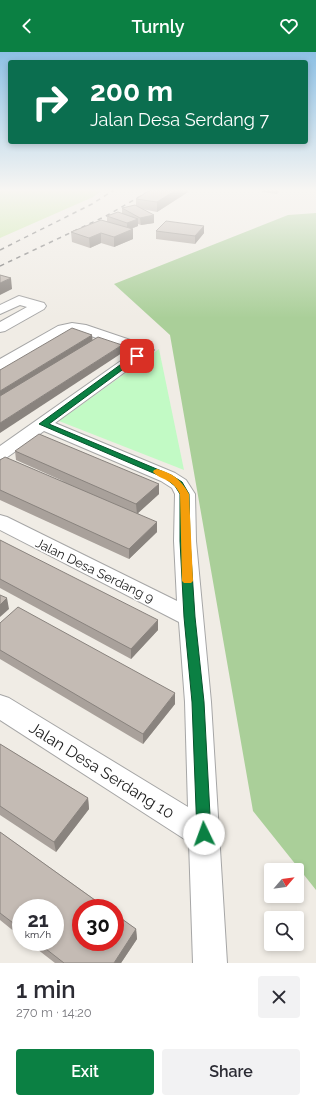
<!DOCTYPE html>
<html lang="en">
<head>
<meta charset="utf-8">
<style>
  :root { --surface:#fff; --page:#f2f2f3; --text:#2b2b33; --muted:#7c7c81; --accent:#0b8043 }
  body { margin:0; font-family:Raleway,sans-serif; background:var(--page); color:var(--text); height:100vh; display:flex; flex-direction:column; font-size:15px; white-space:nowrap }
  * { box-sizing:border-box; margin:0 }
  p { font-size:13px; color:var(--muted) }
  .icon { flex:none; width:22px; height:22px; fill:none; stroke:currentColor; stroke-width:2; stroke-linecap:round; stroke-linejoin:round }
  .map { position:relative; height:911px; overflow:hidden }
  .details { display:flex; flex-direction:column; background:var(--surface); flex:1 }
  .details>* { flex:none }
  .banner { position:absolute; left:8px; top:8px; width:300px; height:84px; border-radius:4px; box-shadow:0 2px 6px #0003; background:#0b6e4f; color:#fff; overflow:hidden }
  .needle { width:26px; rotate:62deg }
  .tools { position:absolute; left:264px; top:811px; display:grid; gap:8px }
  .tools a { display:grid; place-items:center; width:40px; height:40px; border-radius:4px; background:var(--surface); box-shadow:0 2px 6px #0003; font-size:20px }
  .speed { position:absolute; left:12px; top:847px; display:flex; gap:8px; font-size:20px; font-weight:700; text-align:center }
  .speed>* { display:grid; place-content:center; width:52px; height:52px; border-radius:50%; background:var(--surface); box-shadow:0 2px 6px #0003; line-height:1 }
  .speed small { font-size:10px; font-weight:400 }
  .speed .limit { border:6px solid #d22; background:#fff; color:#111 }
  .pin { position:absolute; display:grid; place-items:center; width:34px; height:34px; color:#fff; margin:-17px; border-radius:8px; box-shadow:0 2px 6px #0006 }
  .me { position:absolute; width:44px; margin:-22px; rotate:357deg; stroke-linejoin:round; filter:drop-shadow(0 0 3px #0008) }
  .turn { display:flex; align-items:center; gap:14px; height:84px; padding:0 16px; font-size:18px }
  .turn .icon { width:52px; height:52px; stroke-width:2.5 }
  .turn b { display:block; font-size:28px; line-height:34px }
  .round { display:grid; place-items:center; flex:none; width:42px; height:42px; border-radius:4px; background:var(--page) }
  .summary { display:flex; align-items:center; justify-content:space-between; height:68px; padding:0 16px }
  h1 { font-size:24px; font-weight:600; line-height:30px }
  .button { display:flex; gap:8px; margin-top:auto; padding:8px 16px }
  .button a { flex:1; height:46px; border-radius:4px; background:var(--accent); color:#fff; font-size:16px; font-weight:600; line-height:46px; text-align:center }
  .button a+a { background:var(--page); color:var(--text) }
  header { display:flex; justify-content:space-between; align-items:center; height:52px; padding:0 16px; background:var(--accent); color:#fff; font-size:18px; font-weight:600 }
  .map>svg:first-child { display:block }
</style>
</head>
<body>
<header><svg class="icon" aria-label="back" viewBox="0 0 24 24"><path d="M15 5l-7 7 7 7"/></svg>Turnly<svg class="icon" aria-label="heart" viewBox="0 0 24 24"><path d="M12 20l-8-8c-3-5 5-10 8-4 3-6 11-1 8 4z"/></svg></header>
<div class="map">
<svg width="316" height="911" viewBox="0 0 316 911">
  <rect width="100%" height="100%" fill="#f0ece5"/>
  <polygon fill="#cbeaaa" points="0,138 103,138 93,145 0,186"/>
  <polygon fill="#aacf99" points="316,161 316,838 253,759 170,283 114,232 288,163"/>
  <polygon fill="#c2fac5" points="159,297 184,418 59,369"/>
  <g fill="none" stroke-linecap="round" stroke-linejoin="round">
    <defs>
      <g id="street">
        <polygon points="19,244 44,251 46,254 44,257 5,279 0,280 0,270 27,255 20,253 0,262 0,253"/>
        <polygon points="72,271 86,273 151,295 154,298 151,301 55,371 175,421 186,428 195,442 196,489 211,650 227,911 193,911 189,790 0,668 0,643 9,646 188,755 185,650 179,570 0,478 0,463 7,465 177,549 174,489 175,442 172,436 161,429 44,379 6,406 0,407 0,394 135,299 79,280 68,280 5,316 0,318 0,307 58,274"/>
      </g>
    </defs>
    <use href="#street" stroke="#a6a6a6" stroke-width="2"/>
    <use href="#street" fill="#fff" fill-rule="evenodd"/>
    <g stroke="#6d6d6d" stroke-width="1.5" stroke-dasharray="4.5 4.5" stroke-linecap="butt">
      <polyline points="0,198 92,152 114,138"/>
      <polyline points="0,214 106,164 151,138"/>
    </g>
  </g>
  <g fill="#a9a19b">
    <polygon points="262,138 280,138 277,142 262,140"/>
    <polygon points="188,140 157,160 142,157 154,163 154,171 141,173 138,172 138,174 131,177 133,177 133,187 114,195 101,191 90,196 72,190 71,180 107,170 107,164 122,162 122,156 136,154 136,147"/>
    <polygon points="204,174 204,181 195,192 156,187 156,179"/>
    <polygon points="15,399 159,432 159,442 138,461 157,480 129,507 0,448 0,408 65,430 16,408"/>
    <polygon points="0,488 158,578 131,607 0,536"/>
    <polygon points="0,571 175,652 143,692 0,607"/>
    <polygon points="0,692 88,746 89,757 56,800 0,763"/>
    <polygon points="0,780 136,877 137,887 121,911 55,911 28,890 55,890 21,856 21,885 0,868"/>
  </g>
  <g fill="#89837e">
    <polygon points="176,138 188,138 188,140 157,160 157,150"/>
    <polygon points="154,163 154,171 141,173 140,166"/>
    <polygon points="138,167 138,174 127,178 127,171"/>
    <polygon points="204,174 204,181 195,192 195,184"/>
    <polygon points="133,177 133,187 114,195 114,185"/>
    <polygon points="101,181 101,191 90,196 89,186"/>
    <polygon points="11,226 12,237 0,243 0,231"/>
    <polygon points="92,283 93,291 0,349 0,339"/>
    <polygon points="122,293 122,301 0,381 0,371"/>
    <polygon points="159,432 159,442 137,462 136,452"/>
    <polygon points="157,470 157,480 129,507 129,497"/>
    <polygon points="7,546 9,557 0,565 0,553"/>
    <polygon points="158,568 158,578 131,607 131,597"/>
    <polygon points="175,641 175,652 143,692 143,682"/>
    <polygon points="88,746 89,757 56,800 54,790"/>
    <polygon points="136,877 137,887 121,911 114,911"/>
  </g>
  <g fill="#c4bbb4" stroke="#89837e">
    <polygon points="150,138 176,138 157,150 136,147"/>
    <polygon points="135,153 154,163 140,166 122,156"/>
    <polygon points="118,160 138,167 127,171 107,164"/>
    <polygon points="101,168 133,177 114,185 101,181 89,186 71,180"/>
    <polygon points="166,169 204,174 195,184 156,179"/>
    <polygon points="0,223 11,226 0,231"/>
    <polygon points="72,276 92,283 0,339 0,318"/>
    <polygon points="98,285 122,293 0,371 0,344"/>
    <polygon points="39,382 159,432 136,452 15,399"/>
    <polygon points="5,405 157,470 129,497 0,438 0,408"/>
    <polygon points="0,488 158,568 131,597 0,527"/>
    <polygon points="0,543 7,546 0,553"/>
    <polygon points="18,555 175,641 143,682 0,598 0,571"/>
    <polygon points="0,692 88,746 54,790 0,754"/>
    <polygon points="0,780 106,856 81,856 81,890 115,890 115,862 136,877 114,911 64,911 37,890 55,890 55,856 21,856 21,877 0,861"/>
  </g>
  <linearGradient id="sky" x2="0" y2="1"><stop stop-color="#8dc0e4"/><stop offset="0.52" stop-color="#f8f6f3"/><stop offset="1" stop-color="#f8f6f3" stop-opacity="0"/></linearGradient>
  <rect width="316" height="266" fill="url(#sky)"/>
  <polygon fill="#0b8043" stroke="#07532c" points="135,302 141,304 49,372 171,423 182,430 189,442 190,489 195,565 204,650 211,782 209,787 204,789 199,787 197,782 192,650 184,565 180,489 180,442 175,434 165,426 39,372"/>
  <path fill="#f59e0b" d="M157 417C173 421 181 428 189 442L193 529 191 531H184L182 529 180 442C171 425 163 430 153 420L154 418Z"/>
  <g text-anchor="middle" stroke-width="3.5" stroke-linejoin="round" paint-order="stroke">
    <g font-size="13" fill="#1f1f1f" stroke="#fff">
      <text transform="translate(95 518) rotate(26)" y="5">Jalan Desa Serdang 9</text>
    </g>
    <g font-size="16" fill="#1f1f1f" stroke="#fff">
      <text transform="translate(102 718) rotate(32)" y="6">Jalan Desa Serdang 10</text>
    </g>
  </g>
</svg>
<div class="tools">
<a><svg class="needle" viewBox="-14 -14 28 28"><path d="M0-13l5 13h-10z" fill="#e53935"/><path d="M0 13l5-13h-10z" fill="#7c7c81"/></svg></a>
<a><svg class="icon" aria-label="search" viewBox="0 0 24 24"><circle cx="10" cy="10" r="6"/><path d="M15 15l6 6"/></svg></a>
</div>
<div class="speed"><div>21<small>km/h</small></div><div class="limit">30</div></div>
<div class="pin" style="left:137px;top:304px;background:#d93025"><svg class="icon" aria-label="arrive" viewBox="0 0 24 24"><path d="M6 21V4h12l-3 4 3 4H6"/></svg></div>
<svg class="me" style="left:204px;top:782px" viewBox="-20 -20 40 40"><circle r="19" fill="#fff"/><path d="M0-13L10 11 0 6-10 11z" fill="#0b8043"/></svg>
<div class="banner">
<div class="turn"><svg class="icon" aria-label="right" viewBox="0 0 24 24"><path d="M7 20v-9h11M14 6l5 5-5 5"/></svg><div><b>200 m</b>Jalan Desa Serdang 7</div></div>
</div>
</div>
<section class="details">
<div class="summary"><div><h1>1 min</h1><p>270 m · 14:20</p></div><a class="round"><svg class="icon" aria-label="close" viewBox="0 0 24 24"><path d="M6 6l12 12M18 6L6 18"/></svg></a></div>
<div class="button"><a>Exit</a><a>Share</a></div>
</section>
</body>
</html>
